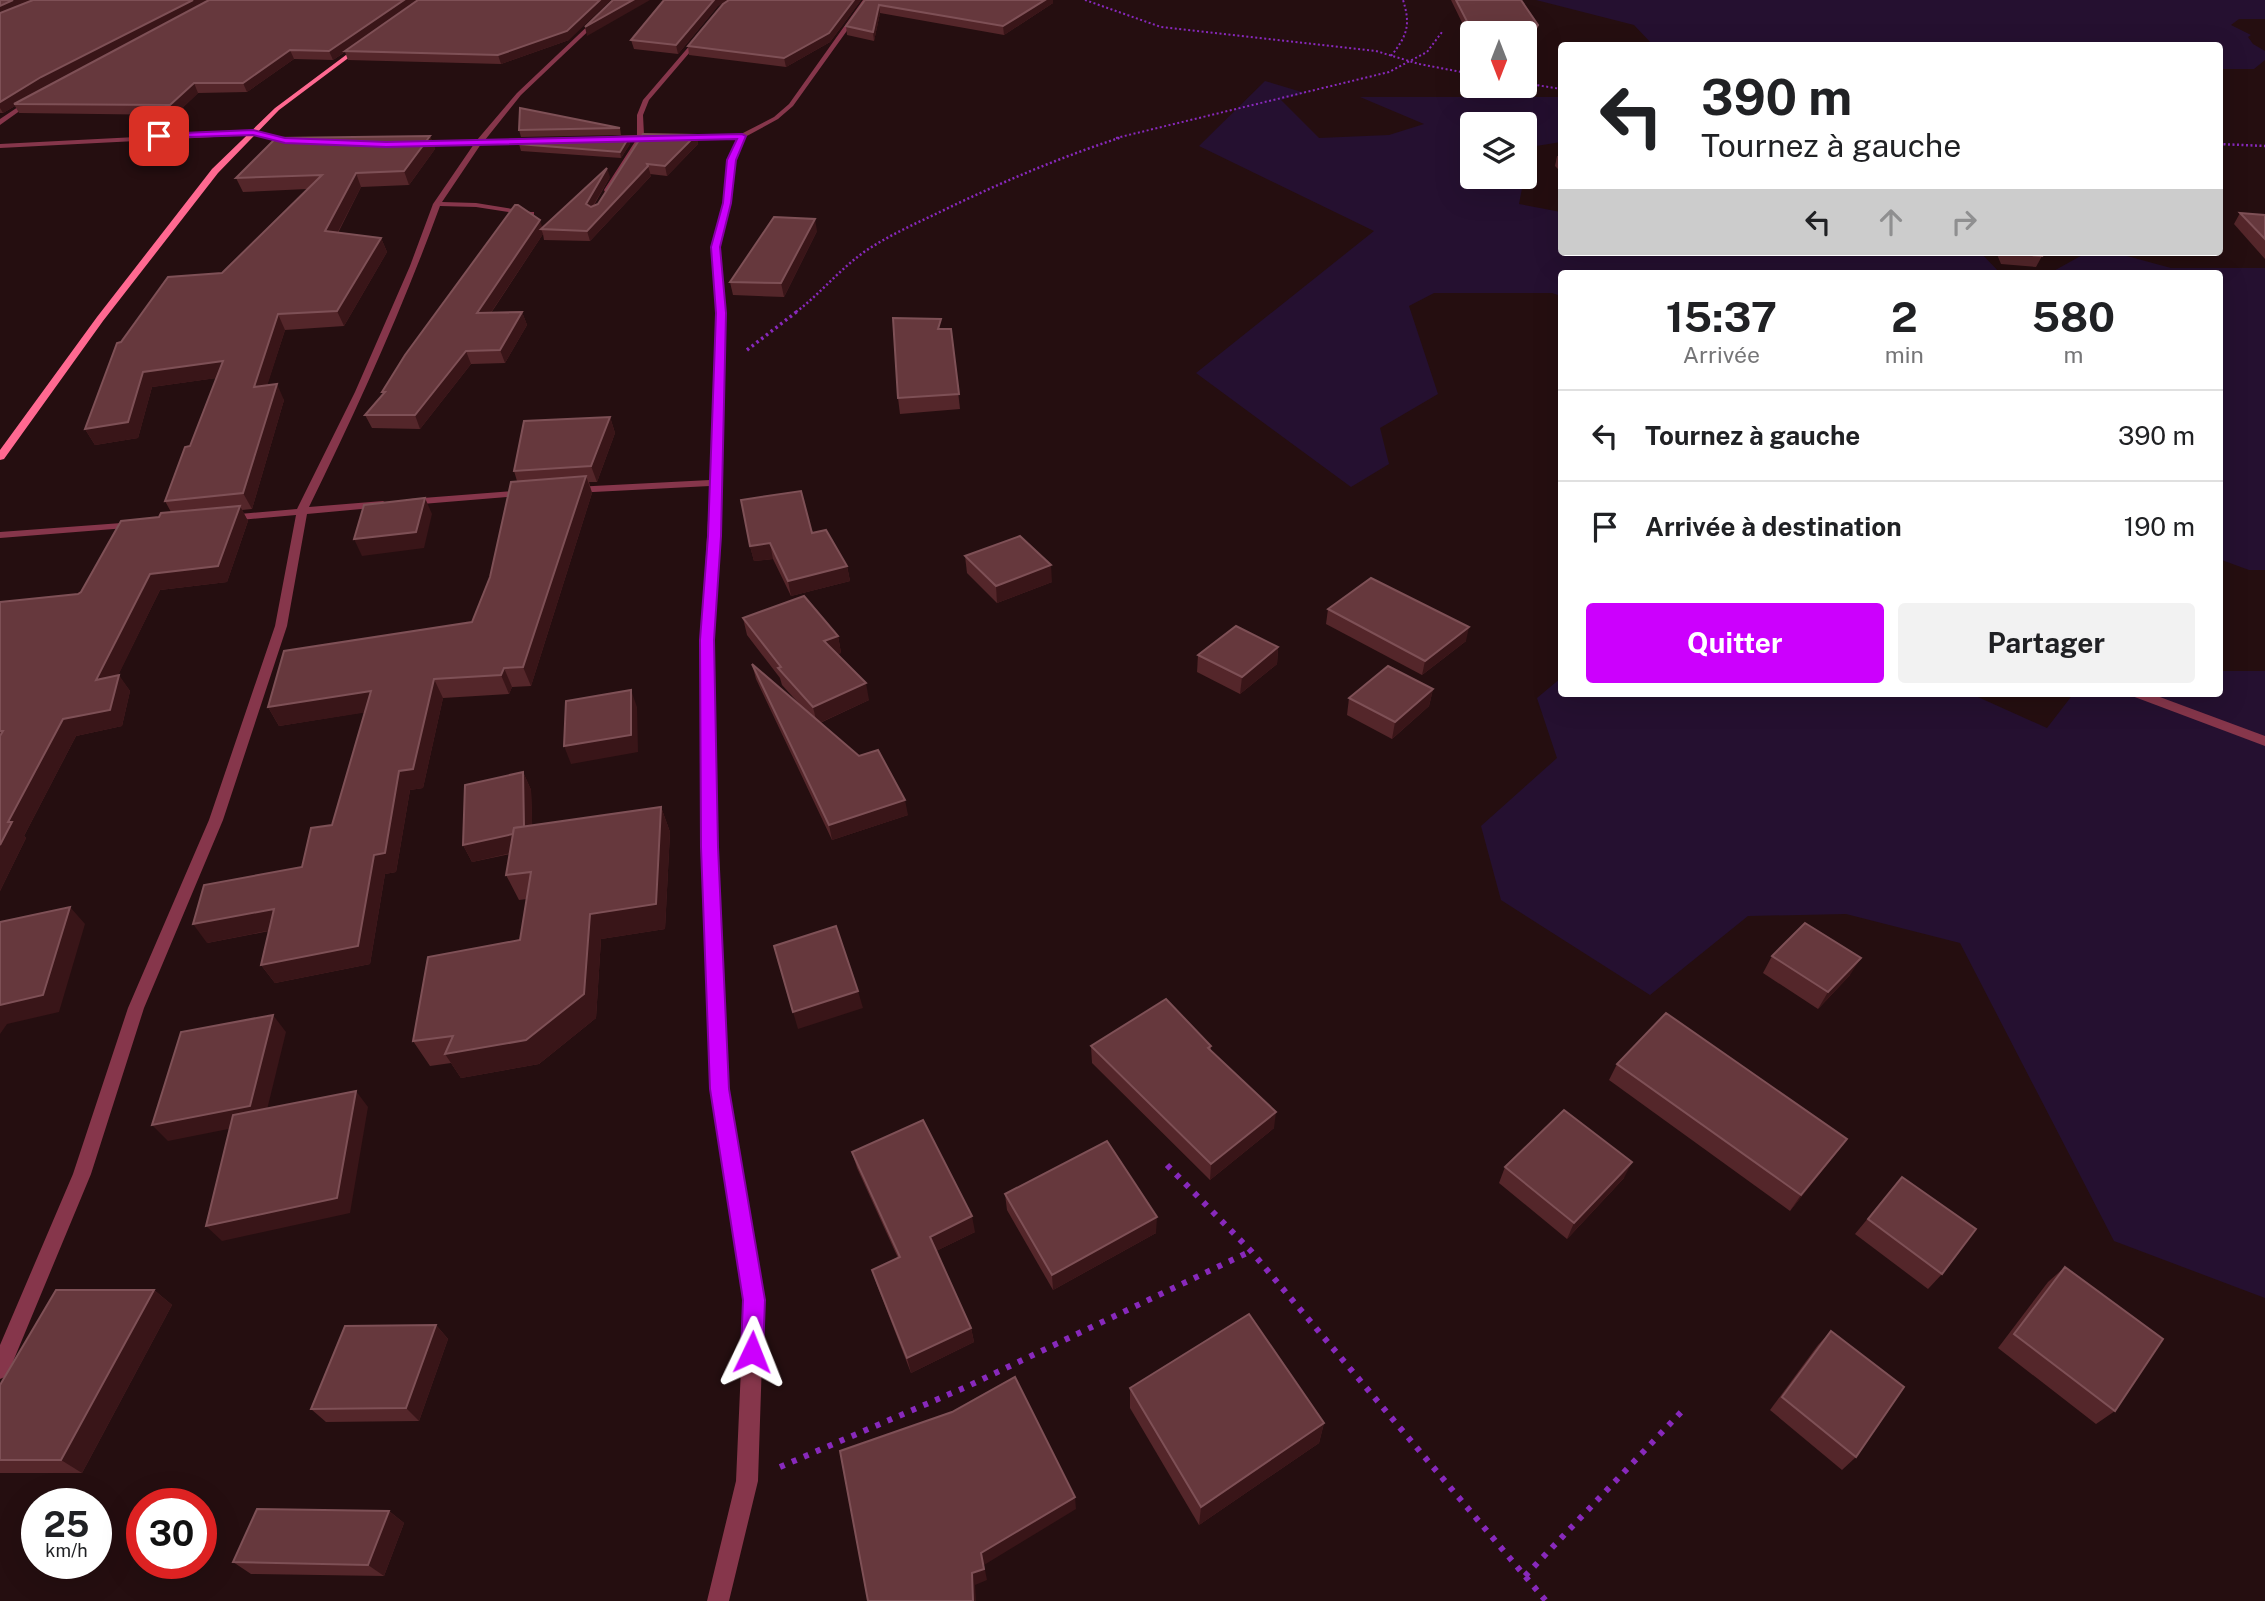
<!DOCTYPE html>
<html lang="fr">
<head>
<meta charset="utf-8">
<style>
  :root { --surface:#fff; --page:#f2f2f2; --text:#202124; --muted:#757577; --line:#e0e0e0; --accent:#cc00fd }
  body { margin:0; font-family:"Public Sans",sans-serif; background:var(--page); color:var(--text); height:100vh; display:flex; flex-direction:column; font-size:26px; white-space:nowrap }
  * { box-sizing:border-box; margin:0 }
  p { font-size:23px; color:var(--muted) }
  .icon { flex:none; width:38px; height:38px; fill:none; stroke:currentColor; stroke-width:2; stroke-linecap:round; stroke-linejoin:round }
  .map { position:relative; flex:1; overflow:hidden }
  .details { position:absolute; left:1558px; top:270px; width:665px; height:427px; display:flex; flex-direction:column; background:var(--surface); border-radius:7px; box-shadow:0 7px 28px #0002 }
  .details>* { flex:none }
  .top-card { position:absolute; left:1558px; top:42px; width:665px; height:214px; border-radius:7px; box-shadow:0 7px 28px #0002; background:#fff; color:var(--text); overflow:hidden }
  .needle { width:46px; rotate:180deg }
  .controls { position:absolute; left:1460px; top:21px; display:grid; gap:14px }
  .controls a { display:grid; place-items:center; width:77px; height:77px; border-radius:7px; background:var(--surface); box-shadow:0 7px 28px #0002; font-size:35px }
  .speed { position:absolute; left:21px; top:1488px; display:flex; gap:14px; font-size:35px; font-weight:700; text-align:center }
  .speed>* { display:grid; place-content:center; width:91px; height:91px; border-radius:50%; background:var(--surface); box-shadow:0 7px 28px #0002; line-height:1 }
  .speed small { font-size:18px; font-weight:400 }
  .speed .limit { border:10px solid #d22; background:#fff; color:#111 }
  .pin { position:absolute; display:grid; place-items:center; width:60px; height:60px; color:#fff; margin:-30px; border-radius:14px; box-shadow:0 4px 10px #0006 }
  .me { position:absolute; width:77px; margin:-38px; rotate:2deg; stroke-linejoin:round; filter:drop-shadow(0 0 5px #0008) }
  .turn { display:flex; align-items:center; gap:24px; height:147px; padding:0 28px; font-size:32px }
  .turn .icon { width:91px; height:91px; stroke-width:2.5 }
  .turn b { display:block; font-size:49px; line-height:60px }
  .lanes { display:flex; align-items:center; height:66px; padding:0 28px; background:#0003; justify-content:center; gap:35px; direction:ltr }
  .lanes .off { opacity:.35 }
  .eta { display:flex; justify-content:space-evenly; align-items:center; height:119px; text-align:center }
  .eta b { font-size:42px; font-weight:700; line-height:49px }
  .primary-button { display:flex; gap:14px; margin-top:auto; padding:14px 28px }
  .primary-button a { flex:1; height:80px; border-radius:7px; background:var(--accent); color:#fff; font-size:28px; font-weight:700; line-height:80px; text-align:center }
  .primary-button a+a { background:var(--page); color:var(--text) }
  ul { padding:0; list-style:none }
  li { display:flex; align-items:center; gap:21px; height:91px; padding:0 28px; border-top:2px solid var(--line) }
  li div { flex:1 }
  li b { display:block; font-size:26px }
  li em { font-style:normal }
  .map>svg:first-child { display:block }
</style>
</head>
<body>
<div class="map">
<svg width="2265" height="1601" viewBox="0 0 2265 1601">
  <rect width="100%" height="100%" fill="#250e10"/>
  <g fill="#251030" fill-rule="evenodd">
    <polygon points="1536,0 2265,0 2265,19 2239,19 2231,25 2251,35 2248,37 2253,44 2265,51 2265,60 2254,69 2219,69 2219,46 1653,45 1634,25"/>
    <path d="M1265 81 1305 93 1281 100 1319 138 1389 135 1424 124 1360 97H1561V142L1530 147 1519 204 1561 212V252H1980L2000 273H1561V296L1552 293H1434L1409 306 1438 394 1380 428 1389 464 1351 487 1196 373 1374 231 1199 146ZM1524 124V177H1472V124Z"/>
    <polygon points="2088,252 2112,252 2171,268 2265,268 2265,570 2249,570 2219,559 2219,273 2050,273"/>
    <polygon points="2219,671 2265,671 2265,1298 2114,1241 1960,943 1846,914 1748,916 1650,995 1501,900 1481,826 1557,758 1537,698 1561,678 1561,693 1969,693 2047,728 2074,693 2219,693"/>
  </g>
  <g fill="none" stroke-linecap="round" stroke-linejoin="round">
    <g stroke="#8829bc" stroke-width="2" stroke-dasharray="2 2.5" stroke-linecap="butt">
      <polyline points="1085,0 1161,27 1376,51 1419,64 1472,74"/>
      <path d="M1391 56C1407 36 1411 25 1403 0"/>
      <polyline points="1524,83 1561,89"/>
      <polyline points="1116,138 1389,72 1427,52 1442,32"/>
    </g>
    <g stroke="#8829bc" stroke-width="2.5" stroke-dasharray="2 2.5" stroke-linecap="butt">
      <polyline points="2219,144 2265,146"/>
      <path d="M796 312C820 294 839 270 864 252 889 235 917 223 944 210 1002 182 1061 157 1122 137"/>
    </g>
    <polyline stroke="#8829bc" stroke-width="3.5" stroke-dasharray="2.5 3.5" stroke-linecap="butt" points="747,350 799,310"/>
    <g stroke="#8829bc" stroke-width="6" stroke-dasharray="5 8" stroke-linecap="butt">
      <polyline points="1167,1165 1251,1251 1546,1601"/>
      <polyline points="780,1467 966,1387 1251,1251"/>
      <polyline points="1525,1576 1685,1408"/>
    </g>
    <g fill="#86364b" fill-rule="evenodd">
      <path d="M615 0H621L521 95 485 140 536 138 538 141 481 144 442 202 476 203 531 212H534V216L476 207 440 206C402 310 357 409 309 507L383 501 388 504 383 507 307 514 287 626 223 820 144 1008 91 1174 7 1376 0 1379V1345L73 1174 128 1008 209 820 275 626 296 515 229 521 223 518 229 515 297 509 355 392 410 266 433 204 474 144 417 146 415 143 477 140 517 93Z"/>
      <polygon points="863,0 869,0 793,106 778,119 745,137 736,160 731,203 719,247 725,313 720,535 713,640 716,847 728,1089 764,1300 758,1481 729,1601 707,1601 736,1481 744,1300 710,1089 702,847 701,640 710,486 574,493 569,490 574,487 710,480 717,313 711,247 723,203 728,160 738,138 679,139 676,137 679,135 741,134 774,117 789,104"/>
      <polygon points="697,37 702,38 649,100 643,115 644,135 662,137 643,139 611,192 605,192 604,190 636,140 612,140 609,138 612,136 637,135 637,115 643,100"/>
      <polygon points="30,99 35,100 0,125 0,119"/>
      <polygon points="253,131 295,141 291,143 253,135 0,148 0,144"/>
      <polygon points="526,490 530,491 530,495 410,505 405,502 410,499"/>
      <polygon points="135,522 141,525 139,527 0,538 0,532"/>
      <polygon points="2131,693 2149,693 2265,736 2265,746 2132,696"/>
    </g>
    <polygon fill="#ff6991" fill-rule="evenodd" points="358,46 363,47 279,110 218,173 103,321 4,459 0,460 0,450 97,317 212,169 275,108"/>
  </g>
  <g fill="#54262a">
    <polygon points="0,0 569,40 501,64 348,60 345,52 333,60 294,59 247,92 198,93 175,115 19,113 15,106 3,113 0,113"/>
    <polygon points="729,0 861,0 830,42 786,67 689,55 688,46"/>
    <polygon points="865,0 1053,0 1053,3 1004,35 880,13 874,41 847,35 846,26"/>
    <polygon points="1451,0 1521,0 1538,25 1536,34 1524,53 1524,33 1472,33 1472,43"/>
    <polygon points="717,7 678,54 634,49 631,40"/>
    <polygon points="620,128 621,135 521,137 519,130"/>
    <polygon points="643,134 696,135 698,144 667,176 650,174 651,176 590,241 544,240 543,234 491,313 522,312 527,325 505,363 471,364 420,429 372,428 365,415 543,228 610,177 593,207 598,204"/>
    <polygon points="430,136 435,149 409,185 361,187 338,233 381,238 387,252 344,326 285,330 267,385 284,400 252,509 242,510 248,521 227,582 160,590 118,675 130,691 122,726 76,736 24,836 26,838 0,891 0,602 78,594 81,592 159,517 171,512 165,501 190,446 216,378 152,387 138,438 95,445 85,429 121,342 222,273 307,189 243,192 236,178"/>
    <polygon points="629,137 630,144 621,158 521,151 519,144"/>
    <polygon points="1557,156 1561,156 1561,172 1555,166"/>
    <polygon points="2240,213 2265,215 2265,259 2234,224"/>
    <polygon points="817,231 784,297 733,295 730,282"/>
    <polygon points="1996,252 2041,252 2042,256 2036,267 2001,264"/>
    <polygon points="951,329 960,409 900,414 898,398"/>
    <polygon points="610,417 615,433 597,482 589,482 592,493 531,686 512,687 509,694 443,698 423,788 410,790 396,872 385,874 370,964 275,983 261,965 269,931 207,943 302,867 332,825 365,712 279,726 268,707 472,622 490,577 517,481 514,471"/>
    <polygon points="812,533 847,566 850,581 791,596 773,559 754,561 750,546"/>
    <polygon points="965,556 1052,582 997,603 967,573"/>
    <polygon points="1328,609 1466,641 1422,675 1326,624"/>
    <polygon points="743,618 838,636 841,653 837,654 869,700 820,723 908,815 832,840 756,679 752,664 803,708 782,685 780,678 747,635"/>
    <polygon points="1278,647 1277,664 1240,694 1197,672 1198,655"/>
    <polygon points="1433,689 1429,706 1392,739 1347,715 1349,698"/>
    <polygon points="523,772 531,790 532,826 661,807 670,832 665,929 601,939 596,1018 539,1064 461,1078 451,1063 430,1066 413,1041 520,940 527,899 519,900 506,875 510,854 472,862 463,845"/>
    <polygon points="1772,956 1850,975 1818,1009 1763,973"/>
    <polygon points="1091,1046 1211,1046 1211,1051 1274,1128 1210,1180 1092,1063"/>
    <polygon points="1617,1064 1847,1139 1790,1211 1609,1080"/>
    <polygon points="852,1152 975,1232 936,1251 971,1328 974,1342 911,1373 877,1285 872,1270 898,1258 857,1168"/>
    <polygon points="1505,1167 1624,1178 1567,1239 1499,1183"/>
    <polygon points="1902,1177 1942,1274 1928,1289 1855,1234"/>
    <polygon points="1005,1194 1156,1233 1053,1290 1007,1210"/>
    <polygon points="2065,1267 2115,1411 2096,1424 1998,1348 2048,1282"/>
    <polygon points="154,1290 172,1305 82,1473 0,1473 0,1385"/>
    <polygon points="436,1325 448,1339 419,1421 326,1422 311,1409"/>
    <polygon points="1831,1331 1856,1457 1842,1470 1770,1410 1818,1345"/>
    <polygon points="1130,1388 1324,1423 1319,1443 1199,1525 1130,1408"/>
    <polygon points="389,1511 404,1523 384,1576 251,1574 233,1562"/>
  </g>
  <g fill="#391518">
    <polygon points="13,0 37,0 0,16 0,6"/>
    <polygon points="193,0 213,0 14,104 15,106 3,113 0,108 0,102 41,77"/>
    <polygon points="404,0 419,0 333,60 329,51"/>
    <polygon points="600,0 611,0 569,40 501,64 498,55"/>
    <polygon points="633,0 650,0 587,36 585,27"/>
    <polygon points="714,0 728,0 717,7 678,54 676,45"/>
    <polygon points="854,0 861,0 830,42 786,67 784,58"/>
    <polygon points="1045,0 1053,0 1053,3 1004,35 1003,26"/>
    <polygon points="879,5 880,13 874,41 873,32"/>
    <polygon points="1538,25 1536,34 1524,53 1524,46"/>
    <polygon points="290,50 294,59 247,92 243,83"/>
    <polygon points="194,83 198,93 175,115 170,105"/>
    <polygon points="696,135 698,144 667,176 665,166"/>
    <polygon points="430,136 435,149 409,185 404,171"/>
    <polygon points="629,137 630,144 621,158 620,152"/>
    <polygon points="648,166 651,176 590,241 587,231"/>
    <polygon points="607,168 610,177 588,214 586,204"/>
    <polygon points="356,173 361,187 331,245 325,231"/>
    <polygon points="815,219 817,231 784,297 781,283"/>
    <polygon points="540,220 543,230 541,229 543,234 482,326 477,313"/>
    <polygon points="381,238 387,252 344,326 337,311"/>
    <polygon points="522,312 527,325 505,363 500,350"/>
    <polygon points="278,314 285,330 262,402 254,387"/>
    <polygon points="466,351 471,364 420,429 415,415"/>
    <polygon points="223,361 231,376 152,387 138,438 95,445 85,429 143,372"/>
    <polygon points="277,384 284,400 252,509 243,493"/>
    <polygon points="610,417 615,433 597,482 591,466"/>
    <polygon points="586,476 592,493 531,686 523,667"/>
    <polygon points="425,498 432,514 424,548 362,556 354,539"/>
    <polygon points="240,506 248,521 227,582 160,590 108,696 96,680 150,574"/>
    <polygon points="770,543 773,559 754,561 750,546"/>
    <polygon points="1051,565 1052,582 997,603 996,586"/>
    <polygon points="847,566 850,581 791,596 788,581"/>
    <polygon points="1469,627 1466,641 1422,675 1425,661"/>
    <polygon points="838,636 841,653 827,658 824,641"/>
    <polygon points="1278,647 1277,664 1240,694 1242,677"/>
    <polygon points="504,668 512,687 509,694 501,675"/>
    <polygon points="119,675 130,691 122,726 76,736 24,836 26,838 0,891 0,845 8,822 63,719"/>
    <polygon points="434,679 443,698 423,788 410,790 396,872 385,874 370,964 275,983 261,965 374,855 399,771"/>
    <polygon points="866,683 869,700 817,724 813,707"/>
    <polygon points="1433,689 1429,706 1392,739 1395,722"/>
    <polygon points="631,690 637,707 638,752 571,764 564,746"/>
    <polygon points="371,691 381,710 279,726 268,707"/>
    <polygon points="523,772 531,790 533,848 472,862 463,845"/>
    <polygon points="905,800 908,815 832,840 829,825"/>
    <polygon points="661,807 670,832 665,929 601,939 596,1018 539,1064 461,1078 445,1054 590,914"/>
    <polygon points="70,907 85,924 59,1012 7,1024 0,1034 0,1005"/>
    <polygon points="274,909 287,927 207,943 193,924"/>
    <polygon points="1861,958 1850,975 1818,1009 1828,992"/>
    <polygon points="858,991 863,1008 798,1029 793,1012"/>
    <polygon points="273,1015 286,1032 264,1122 168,1141 152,1125"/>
    <polygon points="356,1091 368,1107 350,1213 222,1241 206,1226"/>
    <polygon points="1276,1112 1274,1128 1210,1180 1211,1164"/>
    <polygon points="1847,1139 1835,1155 1790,1211 1801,1195"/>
    <polygon points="1632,1162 1624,1178 1567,1239 1574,1223"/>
    <polygon points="972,1216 975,1232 934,1252 930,1237"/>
    <polygon points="1157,1217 1156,1233 1053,1290 1052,1275"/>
    <polygon points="154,1290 172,1305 82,1473 61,1460"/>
    <polygon points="436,1325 448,1339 419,1421 406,1408"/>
    <polygon points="971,1328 974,1342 911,1373 907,1358"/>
    <polygon points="1324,1423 1319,1443 1199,1525 1201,1507"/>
    <polygon points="1075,1497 1076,1509 984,1565 987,1580 975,1585 976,1601 973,1601 972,1573 981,1553"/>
    <polygon points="389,1511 404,1523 384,1576 368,1565"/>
  </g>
  <g fill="#66383d" stroke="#7e5056" stroke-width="2">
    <polygon points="0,0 13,0 0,6"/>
    <polygon points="33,0 193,0 41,77 0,102 0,13"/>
    <polygon points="209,0 404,0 329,51 290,50 243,83 194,83 170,105 14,104"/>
    <polygon points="418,0 600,0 567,31 498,55 345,51"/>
    <polygon points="613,0 633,0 585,27"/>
    <polygon points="664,0 714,0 676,45 631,40"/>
    <polygon points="729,0 854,0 829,33 784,58 688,46 723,4"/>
    <polygon points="865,0 1045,0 1003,26 879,5 873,32 846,26"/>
    <polygon points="1456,0 1521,0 1538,25 1524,46 1524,33 1473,33"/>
    <polygon points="520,108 620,128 519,130"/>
    <polygon points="643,134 696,135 665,166 647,164 648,166 587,231 541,229 607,168 586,204 591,207 598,204"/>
    <polygon points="430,136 404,171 356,173 325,231 381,238 337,311 278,314 254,387 277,384 243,493 165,501 185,447 190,446 223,361 143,372 128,422 85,429 117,343 121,342 168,277 222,273 322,175 236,178 276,138"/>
    <polygon points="629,137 620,152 519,144 519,140"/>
    <polygon points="515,205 518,205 540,220 477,313 522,312 500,350 466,351 415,415 365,415 385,392 382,392 405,355"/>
    <polygon points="2240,213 2265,215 2265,239"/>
    <polygon points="774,217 815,219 781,283 730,282"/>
    <polygon points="2006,252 2041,252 2042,256 2007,253"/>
    <polygon points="893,318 941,319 938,329 951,329 959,394 898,398"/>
    <polygon points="610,417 591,466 514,471 524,421"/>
    <polygon points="586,476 523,667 504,668 501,675 434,679 413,769 399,771 385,853 374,855 358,946 261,965 274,909 193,924 204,885 302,867 311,828 332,825 371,691 268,707 284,651 472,622 490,577 511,482"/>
    <polygon points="801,491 812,533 826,530 847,566 788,581 770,543 750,546 741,500"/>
    <polygon points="425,498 416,532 354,539 364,505"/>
    <polygon points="240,506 218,566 150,574 96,680 119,675 110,710 63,719 8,822 12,822 0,845 0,736 3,731 0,731 0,602 78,594 81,592 121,521 159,517 161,513"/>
    <polygon points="1020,536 1051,565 996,586 965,556"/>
    <polygon points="1371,578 1469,627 1425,661 1328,609"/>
    <polygon points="804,596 838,636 824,641 866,683 813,707 778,668 781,667 743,618"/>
    <polygon points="1236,626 1278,647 1242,677 1198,655"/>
    <polygon points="752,664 859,756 878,750 905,800 829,825"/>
    <polygon points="1388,666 1433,689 1395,722 1349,698"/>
    <polygon points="631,690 631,735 564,746 566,701"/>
    <polygon points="523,772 524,827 514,828 513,834 463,845 465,785"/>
    <polygon points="661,807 656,904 590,914 584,994 526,1040 445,1054 453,1036 413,1041 428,957 520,940 531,872 506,875 514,828"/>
    <polygon points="70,907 43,995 0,1005 0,922"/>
    <polygon points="1805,923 1861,958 1828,992 1772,956"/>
    <polygon points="836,926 858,991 793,1012 774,946"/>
    <polygon points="1166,999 1211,1046 1208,1048 1276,1112 1211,1164 1091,1046"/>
    <polygon points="1666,1013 1847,1139 1801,1195 1617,1064"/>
    <polygon points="273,1015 250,1106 152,1125 181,1032"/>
    <polygon points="356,1091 337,1198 206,1226 233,1115"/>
    <polygon points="1564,1110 1632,1162 1574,1223 1505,1167"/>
    <polygon points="923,1120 972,1216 930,1237 971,1328 907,1358 872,1270 900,1257 852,1152"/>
    <polygon points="1107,1141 1157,1217 1052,1275 1005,1194"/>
    <polygon points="1902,1177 1976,1229 1942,1274 1868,1219"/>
    <polygon points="2065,1267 2163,1339 2115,1411 2014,1334"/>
    <polygon points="56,1290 154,1290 61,1460 0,1460 0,1385"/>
    <polygon points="1249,1314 1324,1423 1201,1507 1130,1388"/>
    <polygon points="436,1325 406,1408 311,1409 345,1326"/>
    <polygon points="1831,1331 1904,1387 1856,1457 1782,1397"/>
    <polygon points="1015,1377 1075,1497 981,1553 984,1569 972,1573 973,1601 868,1601 840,1451 952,1412"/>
    <polygon points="257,1509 389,1511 368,1565 233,1562"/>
  </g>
  <polygon fill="#cc00fd" stroke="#8500a4" stroke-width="2" points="253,130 285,138 386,142 742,134 746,136 736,160 731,203 720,247 726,313 721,536 714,640 718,847 729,1089 765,1300 763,1352 760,1360 752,1363 744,1360 741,1352 743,1300 710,1089 701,847 700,640 708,536 716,313 711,247 723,203 727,160 737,139 386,147 285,143 253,135 159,138 155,136 159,134"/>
</svg>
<div class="controls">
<a><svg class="needle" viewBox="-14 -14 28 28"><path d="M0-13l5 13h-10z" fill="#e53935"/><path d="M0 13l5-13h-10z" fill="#757577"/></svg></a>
<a><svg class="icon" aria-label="layers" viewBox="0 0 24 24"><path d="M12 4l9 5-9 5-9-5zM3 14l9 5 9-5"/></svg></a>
</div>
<div class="speed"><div>25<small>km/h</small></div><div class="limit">30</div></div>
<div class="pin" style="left:159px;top:136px;background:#d93025"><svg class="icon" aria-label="arrive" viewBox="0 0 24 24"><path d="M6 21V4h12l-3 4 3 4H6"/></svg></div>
<svg class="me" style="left:752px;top:1352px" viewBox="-20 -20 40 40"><path d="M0-17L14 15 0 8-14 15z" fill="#cc00fd" stroke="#fff" stroke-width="4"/></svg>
<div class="top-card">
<div class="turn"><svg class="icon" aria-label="left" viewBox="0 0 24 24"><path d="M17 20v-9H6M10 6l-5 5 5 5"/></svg><div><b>390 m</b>Tournez à gauche</div></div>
<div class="lanes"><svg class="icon" aria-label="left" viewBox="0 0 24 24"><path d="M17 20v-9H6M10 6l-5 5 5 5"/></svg><svg class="icon off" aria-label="ahead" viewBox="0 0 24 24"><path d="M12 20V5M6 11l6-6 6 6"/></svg><svg class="icon off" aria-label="right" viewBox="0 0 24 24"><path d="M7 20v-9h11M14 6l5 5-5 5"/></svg></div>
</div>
<section class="details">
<div class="eta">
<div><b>15:37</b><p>Arrivée</p></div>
<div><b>2</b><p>min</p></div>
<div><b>580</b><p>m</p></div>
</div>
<ul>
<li><svg class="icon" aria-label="left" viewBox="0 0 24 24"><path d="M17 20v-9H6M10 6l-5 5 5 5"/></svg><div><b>Tournez à gauche</b></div><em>390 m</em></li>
<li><svg class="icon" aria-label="arrive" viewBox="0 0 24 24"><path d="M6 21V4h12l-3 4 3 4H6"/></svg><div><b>Arrivée à destination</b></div><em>190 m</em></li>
</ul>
<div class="primary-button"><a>Quitter</a><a>Partager</a></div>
</section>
</div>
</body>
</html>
